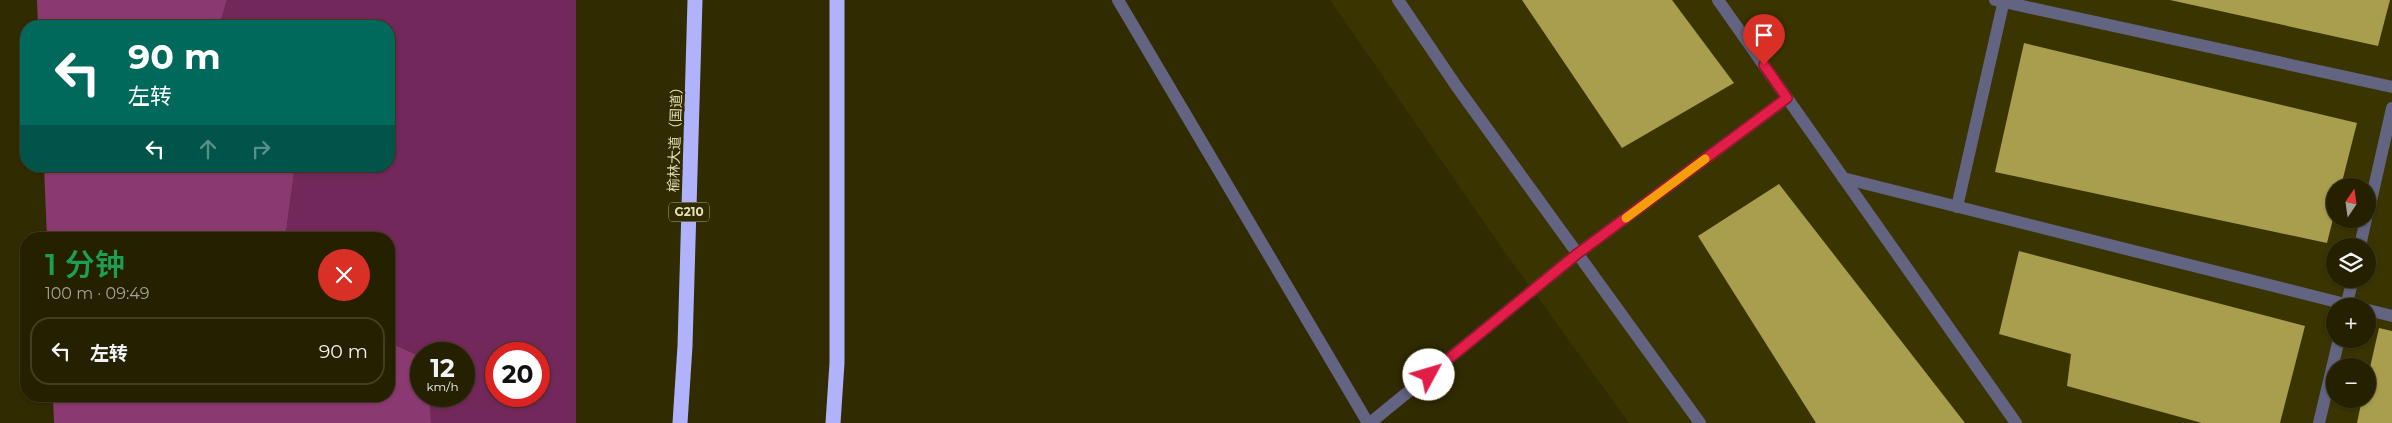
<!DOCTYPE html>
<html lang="zh">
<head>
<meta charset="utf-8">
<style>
  :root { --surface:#242000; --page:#302d0f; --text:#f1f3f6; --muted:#a3a399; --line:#413e22 }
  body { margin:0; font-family:Montserrat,"Noto Sans SC",sans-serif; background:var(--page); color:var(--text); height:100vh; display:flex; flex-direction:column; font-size:19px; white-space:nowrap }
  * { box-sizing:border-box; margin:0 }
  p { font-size:16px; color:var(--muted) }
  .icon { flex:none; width:28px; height:28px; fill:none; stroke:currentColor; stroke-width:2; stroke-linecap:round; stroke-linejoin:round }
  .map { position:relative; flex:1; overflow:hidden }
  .side { position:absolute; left:20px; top:232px; width:375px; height:170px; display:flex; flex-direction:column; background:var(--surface); border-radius:20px; box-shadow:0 1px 4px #0004,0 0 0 1px var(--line) }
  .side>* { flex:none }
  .banner { position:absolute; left:20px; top:20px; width:375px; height:152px; border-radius:20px; box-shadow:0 1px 4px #0004,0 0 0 1px var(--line); background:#00695c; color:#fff; overflow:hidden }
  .needle { width:32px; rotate:13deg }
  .fabs { position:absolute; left:2326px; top:178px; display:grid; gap:10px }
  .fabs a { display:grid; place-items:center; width:50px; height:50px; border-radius:50%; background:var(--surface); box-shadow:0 1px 4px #0004,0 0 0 1px var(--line); font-size:25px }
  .speed { position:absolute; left:410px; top:342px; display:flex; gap:10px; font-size:25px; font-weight:700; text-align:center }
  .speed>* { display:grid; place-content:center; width:65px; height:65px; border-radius:50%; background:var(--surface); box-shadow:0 1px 4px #0004,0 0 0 1px var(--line); line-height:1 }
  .speed small { font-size:12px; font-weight:400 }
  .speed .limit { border:8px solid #d22; background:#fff; color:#111 }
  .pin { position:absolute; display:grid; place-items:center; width:42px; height:42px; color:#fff; margin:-51px -21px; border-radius:50% 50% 50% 0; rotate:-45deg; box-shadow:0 0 5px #0007 }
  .pin .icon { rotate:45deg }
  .me { position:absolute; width:55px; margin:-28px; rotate:51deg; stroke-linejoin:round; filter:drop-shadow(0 0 4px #0008) }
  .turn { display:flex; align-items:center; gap:18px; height:105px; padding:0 25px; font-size:22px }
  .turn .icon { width:65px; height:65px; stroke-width:2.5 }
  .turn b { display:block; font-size:35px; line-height:42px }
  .lanes { display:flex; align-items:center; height:48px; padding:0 25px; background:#0003; justify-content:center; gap:25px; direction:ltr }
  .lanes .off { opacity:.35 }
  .round { display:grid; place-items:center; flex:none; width:52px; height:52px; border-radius:26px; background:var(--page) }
  .overview { display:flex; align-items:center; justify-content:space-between; height:85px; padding:0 25px }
  h1 { font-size:30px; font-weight:600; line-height:38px; color:#1e9e55 }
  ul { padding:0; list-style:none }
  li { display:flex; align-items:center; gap:15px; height:68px; margin:0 10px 8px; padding:0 15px; border:2px solid var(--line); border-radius:20px }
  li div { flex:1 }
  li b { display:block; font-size:19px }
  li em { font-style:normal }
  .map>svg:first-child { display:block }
</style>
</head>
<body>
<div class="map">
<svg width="2392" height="423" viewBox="0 0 2392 423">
  <rect width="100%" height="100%" fill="#302b00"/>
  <path fill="#3a3400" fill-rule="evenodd" d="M1330 0H2392V423H1629L1504 251ZM2335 186H2368V219H2335ZM2335 246H2368V279H2335ZM2335 306H2368V339H2335ZM2335 366H2368V399H2335Z"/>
  <path fill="#72285a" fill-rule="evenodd" d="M227 0H576V423H431L430 396H464V354H421V357L389 342V239H285L295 166H389V26H219ZM496 354H539V396H496Z"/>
  <g fill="#8b3a71">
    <polygon points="37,0 227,0 219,26 38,26"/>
    <polygon points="44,166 295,166 285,239 47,239"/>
    <polygon points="389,342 421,357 421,396 430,396 431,423 54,423 53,396 389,396"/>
  </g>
  <g fill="#a89e4d">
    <polygon points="1522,0 1672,0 1734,83 1622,148"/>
    <polygon points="2170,0 2390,0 2378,46"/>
    <polygon points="2024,43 2357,123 2341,186 2335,186 2335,211 2327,243 1995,172"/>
    <polygon points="1779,184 1965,423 1816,423 1698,236"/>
    <polygon points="2019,251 2305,326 2280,423 2202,423 2067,386 2071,354 1999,334"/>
    <polygon points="2379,328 2392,331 2392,423 2357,423 2362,399 2368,399 2368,376"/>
  </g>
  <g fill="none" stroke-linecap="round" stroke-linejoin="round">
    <g stroke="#626481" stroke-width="12">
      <polyline points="1118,0 1368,423"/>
      <polyline points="1398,0 1457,87 1700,423"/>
      <polyline points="1718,0 2016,423"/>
      <polyline points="1995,0 2392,87"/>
      <polyline points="1843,178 2353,306"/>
      <polyline points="1957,207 2004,0"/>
      <polyline points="2368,214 2392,108"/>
      <polyline points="2360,246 2366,219"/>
      <polyline points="2346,306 2353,279"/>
      <polyline points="2368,310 2392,316"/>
      <polyline points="1370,423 1577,254 1787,98"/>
      <polyline points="2319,423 2339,339"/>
    </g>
    <g stroke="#b0b2fb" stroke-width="15">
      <polyline points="680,423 685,346 695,0"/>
      <polyline points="833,423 837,363 837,0"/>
    </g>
  </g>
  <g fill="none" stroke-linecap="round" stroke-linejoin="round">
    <defs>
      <polyline id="route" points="1429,375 1577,254 1787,98 1764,65"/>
    </defs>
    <use href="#route" stroke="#92132f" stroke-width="12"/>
    <use href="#route" stroke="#e11d48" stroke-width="9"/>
    <polyline stroke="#f59e0b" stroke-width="9" points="1626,218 1705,159"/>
  </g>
  <g text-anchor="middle" stroke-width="5" stroke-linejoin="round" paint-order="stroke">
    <rect fill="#302b00" stroke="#ada981" stroke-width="1" x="669" y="202.5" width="40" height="19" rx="4"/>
    <g font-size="12" font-weight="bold" fill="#e3dfb8">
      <text x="689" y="216">G210</text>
    </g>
    <g font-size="14" fill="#e3dfb8" stroke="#302b00">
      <text transform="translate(675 136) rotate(-88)" y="5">榆林大道（国道）</text>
    </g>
  </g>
</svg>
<div class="fabs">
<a><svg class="needle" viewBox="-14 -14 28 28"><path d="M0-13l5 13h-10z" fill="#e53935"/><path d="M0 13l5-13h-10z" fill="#a3a399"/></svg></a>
<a><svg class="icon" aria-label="layers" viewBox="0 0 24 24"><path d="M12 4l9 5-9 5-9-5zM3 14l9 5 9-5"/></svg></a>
<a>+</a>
<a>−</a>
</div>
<div class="speed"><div>12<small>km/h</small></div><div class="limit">20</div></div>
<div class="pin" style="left:1764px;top:65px;background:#d93025"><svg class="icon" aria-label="arrive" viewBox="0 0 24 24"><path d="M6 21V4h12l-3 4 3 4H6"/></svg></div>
<svg class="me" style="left:1429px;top:375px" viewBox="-20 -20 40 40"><circle r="19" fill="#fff"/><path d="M0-13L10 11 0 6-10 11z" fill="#e11d48"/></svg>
<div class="banner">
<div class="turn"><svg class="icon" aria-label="left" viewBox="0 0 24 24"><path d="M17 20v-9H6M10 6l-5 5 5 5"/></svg><div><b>90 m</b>左转</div></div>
<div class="lanes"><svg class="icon" aria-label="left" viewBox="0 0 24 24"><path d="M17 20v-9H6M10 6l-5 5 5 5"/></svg><svg class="icon off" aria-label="ahead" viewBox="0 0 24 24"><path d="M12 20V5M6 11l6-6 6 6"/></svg><svg class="icon off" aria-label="right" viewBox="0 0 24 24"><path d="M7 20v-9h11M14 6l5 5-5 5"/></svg></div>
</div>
<section class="side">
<div class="overview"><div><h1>1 分钟</h1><p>100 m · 09:49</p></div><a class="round" style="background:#d93025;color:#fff"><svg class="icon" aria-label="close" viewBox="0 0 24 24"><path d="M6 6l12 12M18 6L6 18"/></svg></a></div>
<ul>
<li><svg class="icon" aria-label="left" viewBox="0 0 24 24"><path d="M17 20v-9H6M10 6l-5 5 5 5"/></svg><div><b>左转</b></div><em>90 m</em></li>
</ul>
</section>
</div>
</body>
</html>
